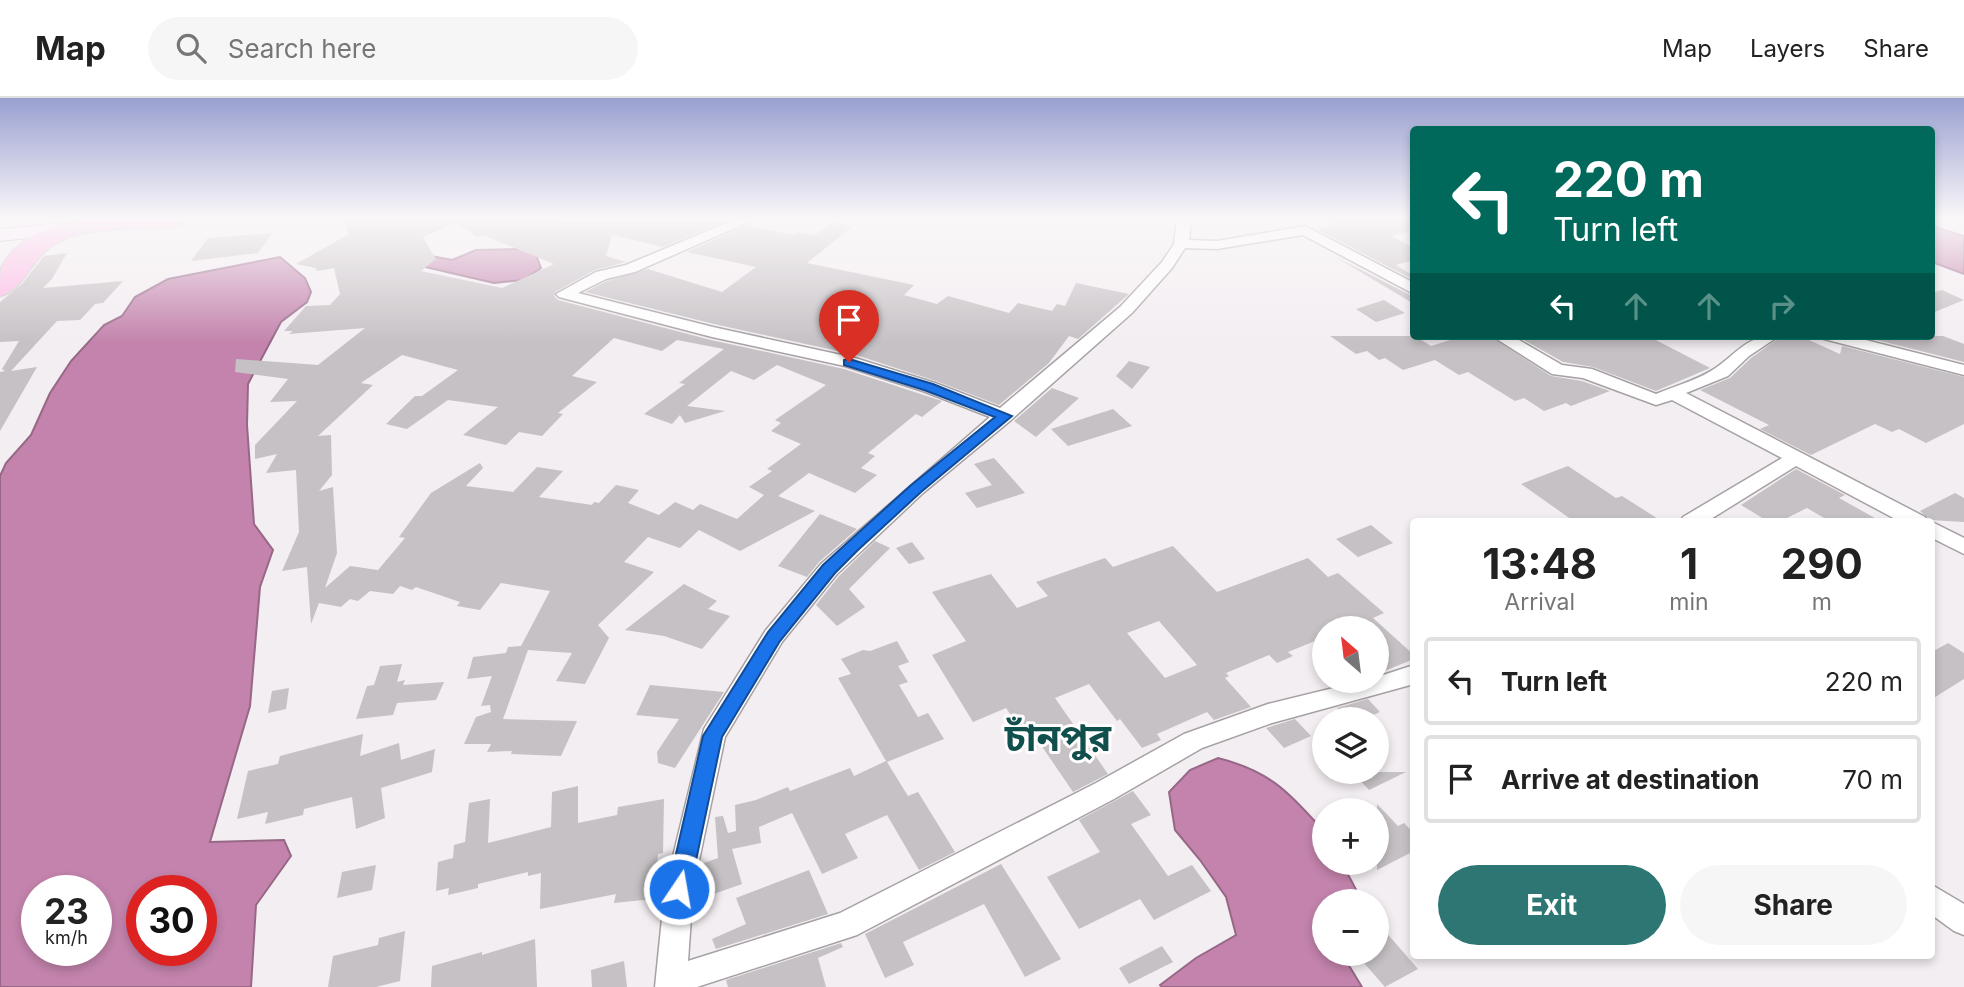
<!DOCTYPE html>
<html lang="en">
<head>
<meta charset="utf-8">
<style>
  :root { --surface:#fff; --page:#f6f6f6; --text:#222; --muted:#767676; --line:#e0e0e0; --accent:#2d7673 }
  body { margin:0; font-family:Inter,"Noto Sans Bengali",sans-serif; background:var(--page); color:var(--text); height:100vh; display:flex; flex-direction:column; font-size:26px; white-space:nowrap }
  * { box-sizing:border-box; margin:0 }
  p { font-size:23px; color:var(--muted) }
  .icon { flex:none; width:38px; height:38px; fill:none; stroke:currentColor; stroke-width:2; stroke-linecap:round; stroke-linejoin:round }
  .map { position:relative; flex:1; overflow:hidden }
  .sheet { position:absolute; left:1410px; top:420px; width:525px; height:441px; display:flex; flex-direction:column; background:var(--surface); border-radius:7px; box-shadow:0 4px 10px #0003 }
  .sheet>* { flex:none }
  .hud { position:absolute; left:1410px; top:28px; width:525px; height:214px; border-radius:7px; box-shadow:0 4px 10px #0003; background:#00695c; color:#fff; overflow:hidden }
  .needle { width:46px; rotate:332deg }
  .tools { position:absolute; left:1312px; top:518px; display:grid; gap:14px }
  .tools a { display:grid; place-items:center; width:77px; height:77px; border-radius:50%; background:var(--surface); box-shadow:0 4px 10px #0003; font-size:35px }
  .speed { position:absolute; left:21px; top:777px; display:flex; gap:14px; font-size:35px; font-weight:700; text-align:center }
  .speed>* { display:grid; place-content:center; width:91px; height:91px; border-radius:50%; background:var(--surface); box-shadow:0 4px 10px #0003; line-height:1 }
  .speed small { font-size:18px; font-weight:400 }
  .speed .limit { border:10px solid #d22; background:#fff; color:#111 }
  .pin { position:absolute; display:grid; place-items:center; width:60px; height:60px; color:#fff; margin:-72px -30px; border-radius:50% 50% 50% 0; rotate:-45deg; box-shadow:0 0 7px #0007 }
  .pin .icon { rotate:45deg }
  .me { position:absolute; width:77px; margin:-38px; rotate:12deg; stroke-linejoin:round; filter:drop-shadow(0 0 5px #0008) }
  .turn { display:flex; align-items:center; gap:24px; height:147px; padding:0 28px; font-size:32px }
  .turn .icon { width:91px; height:91px; stroke-width:2.5 }
  .turn b { display:block; font-size:49px; line-height:60px }
  .lanes { display:flex; align-items:center; height:66px; padding:0 28px; background:#0003; justify-content:center; gap:35px; direction:ltr }
  .lanes .off { opacity:.35 }
  .eta { display:flex; justify-content:space-evenly; align-items:center; height:119px; text-align:center }
  .eta b { font-size:42px; font-weight:700; line-height:49px }
  .button { display:flex; gap:14px; margin-top:auto; padding:14px 28px }
  .button a { flex:1; height:80px; border-radius:42px; background:var(--accent); color:#fff; font-size:28px; font-weight:700; line-height:80px; text-align:center }
  .button a+a { background:var(--page); color:var(--text) }
  ul { padding:0; list-style:none }
  li { display:flex; align-items:center; gap:21px; height:88px; margin:0 14px 10px; padding:0 14px; border:4px solid var(--line); border-radius:7px }
  li div { flex:1 }
  li b { display:block; font-size:26px }
  li em { font-style:normal }
  header { display:flex; align-items:center; gap:42px; box-sizing:border-box; height:98px; padding:0 35px; background:var(--surface); border-bottom:2px solid var(--line) }
  header strong { font-size:33px }
  nav { display:flex; gap:38px; margin-inline-start:auto; font-size:24px }
  .search { width:490px; height:63px; background:var(--page); display:flex; align-items:center; gap:18px; box-sizing:border-box; padding:0 24px; border-radius:38px; color:var(--muted); font-size:26px }
  .map>svg:first-child { display:block }
</style>
</head>
<body>
<header>
<strong>Map</strong>
<div class="search"><svg class="icon" aria-label="search" viewBox="0 0 24 24"><circle cx="10" cy="10" r="6"/><path d="M15 15l6 6"/></svg>Search here</div>
<nav><a>Map</a><a>Layers</a><a>Share</a></nav>
</header>
<div class="map">
<svg width="1964" height="889" viewBox="0 0 1964 889">
  <rect width="100%" height="100%" fill="#f3eef1"/>
  <g fill="#c383ac" stroke="#966885" stroke-width="2" fill-rule="evenodd">
    <polygon points="1932,128 1964,138 1964,176 1932,164"/>
    <polygon points="521,151 536,157 541,170 523,182 494,185 417,167 432,158 452,162 476,152"/>
    <path d="M280 159 305 180 311 194 307 204 281 224 248 286 247 327 254 426 273 452 260 489 250 608 210 744 284 742 291 758 256 807 251 889H0V378L6 365 31 337 50 295 71 263 104 227 122 218 135 199 168 181ZM37 793H96V852H37ZM142 793H201V852H142Z"/>
    <path d="M1218 660C1273 674 1288 695 1325 734V765H1342L1362 803H1325V856H1342L1362 889H1162L1160 887 1196 860 1236 837 1226 799 1200 762 1175 732 1169 694 1190 672Z"/>
  </g>
  <g fill="#c6c1c4" fill-rule="evenodd">
    <path d="M347 121 725 123 663 149 612 137 606 158 626 164 595 172 555 194 554 198 558 202 711 242 844 271 942 303 922 319 916 316 868 355 875 358 861 370 877 377 855 395 809 375 778 398 815 413 740 453 699 432 680 450 648 439 624 464 654 474 598 527 609 540 585 586 556 583 572 555 528 552 503 621 577 623 561 658 511 656 512 653 487 654 491 646H464L476 619 491 614 490 607 481 608 492 578 467 581 473 559 506 555 508 549 521 548 550 493 501 485 480 512 457 508 460 504 416 489 412 492 400 488 393 496 370 493 358 503 350 501 341 509 319 505 311 526 307 469 282 473 299 434 296 372 266 375 277 356 255 361V347L297 303 270 304 288 281 235 274 236 261 318 267 365 230 289 236 293 233H284L306 208 330 207 340 196 334 170 317 173 316 170 296 166 349 136 345 123ZM456 125 477 139 483 137 554 166 502 190 421 173 436 161 423 139ZM614 240 662 253 677 242 724 251 679 285 685 286 644 316 672 326 680 317 685 325 725 313 687 308 731 273 754 282 777 267 826 287 775 322 781 325 771 333 801 346 767 371 772 373 749 389 764 397 737 421 700 406 693 412 675 404 659 417 628 405 639 392 616 387 599 405 594 404 592 407 539 399 563 373 537 369 513 394 466 388 483 370 480 365 431 395 399 439 405 440 378 472 350 468 325 490 337 455 333 389 319 393 332 377 331 337 318 338 373 287 361 285 402 257 458 272 422 298H415L386 326 407 331 448 302 498 309 463 337 506 347 519 334 542 338 563 316 558 315 597 284 572 278Z"/>
    <polygon points="1325,121 1414,121 1414,132 1391,138 1414,150 1414,162 1396,167 1414,178 1414,182 1318,132 1335,127"/>
    <polygon points="832,124 853,128 807,165 914,187 904,197 937,206 948,198 1009,215 1018,205 1052,213 1057,206 1065,208 1076,185 1129,196 1078,241 1069,238 1049,265 999,307 936,283 856,257 714,226 585,194 607,183 648,171 722,194 756,169 687,154 747,127 793,137 797,134 815,137"/>
    <polygon points="272,135 258,155 191,163 208,140"/>
    <polygon points="67,155 52,181 43,190 123,183 103,205 95,206 80,222 57,223 11,273 37,269 0,333 0,274 5,273 2,271 19,243 0,244 0,204 22,186 44,158"/>
    <polygon points="1334,158 1414,199 1414,206"/>
    <polygon points="1942,192 1964,202 1932,215 1932,195"/>
    <polygon points="1384,202 1405,215 1376,224 1356,211"/>
    <polygon points="1330,238 1415,238 1431,248 1463,238 1490,238 1551,278 1582,283 1610,293 1571,308 1566,305 1544,313 1524,300 1515,303 1468,274 1459,277 1435,262 1403,272 1385,260 1379,262 1367,253 1356,256"/>
    <polygon points="1517,238 1648,238 1710,270 1656,293 1593,269 1563,264"/>
    <polygon points="1782,238 1800,238 1840,256 1842,248 1964,279 1964,326 1926,345 1899,331 1892,334 1875,326 1811,357 1760,331 1769,327 1700,292 1730,280 1751,260"/>
    <polygon points="1861,238 1943,238 1964,246 1964,264"/>
    <polygon points="1129,263 1150,269 1132,291 1116,278"/>
    <polygon points="1052,290 1079,300 1036,339 1014,323"/>
    <polygon points="1113,311 1132,328 1068,348 1051,331"/>
    <polygon points="994,360 1025,395 977,410 965,395 992,387 974,366"/>
    <polygon points="1568,368 1616,400 1622,398 1663,424 1575,424 1521,386"/>
    <polygon points="1796,371 1845,397 1839,400 1882,424 1831,424 1807,410 1779,424 1769,424 1741,407"/>
    <polygon points="1955,395 1964,400 1964,424 1930,422 1920,413"/>
    <polygon points="820,416 857,431 819,464 807,479 778,468"/>
    <polygon points="1371,427 1393,445 1358,459 1336,441"/>
    <polygon points="875,443 890,450 849,491 865,509 837,528 816,507 839,478"/>
    <polygon points="912,444 925,461 909,466 896,450"/>
    <path d="M1173 448 1217 494 1308 460 1328 479 1338 475 1384 515 1373 520 1414 557V561L1377 576V530H1325V539L1288 554 1293 558 1277 565 1269 557 1226 575 1229 578 1225 580 1251 609 1214 622 1207 614 1157 636 1161 642 1142 650 1120 621 1117 623 1089 586 1055 600 1108 676 1073 694 1041 647 1033 650 1006 610 973 624 932 557 966 543 932 494 991 476 1017 510 1048 498 1036 484 1105 460 1113 469ZM1159 523 1197 567 1165 580 1127 535Z"/>
    <polygon points="684,486 717,503 708,511 730,518 702,551 664,538 625,532"/>
    <polygon points="897,543 909,564 898,568 908,584 899,587 918,619 928,615 944,641 887,664 908,698 918,694 955,754 919,772 887,717 845,736 858,760 822,776 792,715 759,729 761,745 732,751 742,786 708,798 701,766 718,760 715,719 723,718 728,735 736,733 735,707 756,702 788,689 790,693 850,670 854,678 886,663 838,580 851,576 841,561 863,552 870,553"/>
    <polygon points="1948,545 1964,555 1964,581 1932,601 1932,554"/>
    <polygon points="402,566 397,584 405,582 403,587 444,584 436,602 397,605 393,617 356,621 367,588 374,587 380,568"/>
    <polygon points="650,587 724,594 675,670 658,665 657,654 679,621 636,617"/>
    <polygon points="289,590 286,611 268,615 272,593"/>
    <polygon points="1368,601 1380,614 1364,621 1348,621 1337,610"/>
    <polygon points="1295,621 1311,638 1284,650 1266,630"/>
    <polygon points="363,636 360,658 399,645 401,662 435,651 432,674 381,690 385,720 356,731 352,699 304,711 303,717 265,726 268,714 237,721 248,673 278,666 280,658"/>
    <polygon points="1352,674 1406,674 1369,692"/>
    <polygon points="578,688 578,725 617,717 618,709 664,701 663,755 658,756 653,801 614,805 616,796 540,811 541,775 528,778 528,774 478,786 478,790 448,797 449,790 436,793 438,764 453,760 454,747 465,744 469,705 490,701 488,745 551,729 552,694"/>
    <polygon points="1133,693 1151,717 1131,726 1168,778 1192,767 1211,793 1154,822 1140,801 1079,831 1047,779 1100,754 1079,722"/>
    <polygon points="1377,706 1398,728 1404,725 1414,735 1414,753 1377,772"/>
    <polygon points="1001,766 1061,861 1025,879 984,806 903,844 914,867 885,880 865,836"/>
    <polygon points="376,767 372,792 337,800 342,774"/>
    <polygon points="809,772 828,816 716,851 712,841 746,826 736,800"/>
    <polygon points="1377,824 1418,871 1385,889 1356,856 1377,856"/>
    <polygon points="405,833 400,883 376,889 328,889 333,858 378,847 379,840"/>
    <polygon points="535,841 537,889 431,889 432,868 482,854 482,857"/>
    <polygon points="841,845 843,849 818,860 826,889 728,889 726,882"/>
    <polygon points="1162,848 1173,864 1129,886 1119,870"/>
    <polygon points="624,863 627,889 592,889 591,872"/>
  </g>
  <g fill="none" stroke-linecap="round" stroke-linejoin="round">
    <defs>
      <g id="street">
        <polygon points="736,121 755,121 635,174 606,181 578,195 713,229 855,260 935,285 1000,310 1120,209 1162,164 1174,146 1177,121 1191,121 1189,142 1217,143 1305,128 1414,185 1414,196 1303,137 1217,151 1185,150 1172,170 1132,215 1011,322 923,395 837,476 782,544 725,639 693,791 688,863 840,815 1096,685 1184,636 1268,606 1362,583 1377,583 1377,579 1414,567 1414,586 1272,625 1202,650 1114,701 857,837 697,889 655,889 665,791 704,631 766,532 821,466 990,319 923,293 845,268 712,239 559,199 556,196 596,174 626,167"/>
        <path d="M1492 238H1512L1562 267 1592 271 1656 296C1675 288 1701 281 1717 269 1742 251 1746 238 1779 238L1749 258 1728 278 1686 295 1925 419 1928 424H1901L1796 368 1706 424H1680L1683 419 1782 360 1672 302 1656 307 1583 280 1552 276Z"/>
        <polygon points="1822,238 1850,238 1964,267 1964,277 1824,241"/>
        <polygon points="1932,424 1964,440 1964,456 1932,440"/>
        <polygon points="1932,787 1964,806 1964,837 1954,833 1932,817"/>
      </g>
      <polygon id="secondary" points="77,124 84,126 87,130 84,134 0,143 0,131"/>
      <path id="highway" d="M86 121H187L183 126 174 129C136 132 83 126 50 149 31 163 22 193 0 198 0 190 0 178 1 170 17 138 54 126 86 121Z"/>
    </defs>
    <use href="#street" stroke="#a6a1a4" stroke-width="3"/>
    <use href="#secondary" stroke="#a6a1a4" stroke-width="2"/>
    <use href="#highway" stroke="#ccc" stroke-width="3"/>
    <use href="#street" fill="#fff" fill-rule="evenodd"/>
    <use href="#secondary" fill="#feeaf7" fill-rule="evenodd"/>
    <use href="#highway" fill="#fdb8e3" fill-rule="evenodd"/>
  </g>
  <linearGradient id="sky" x2="0" y2="1"><stop stop-color="#99a0d0"/><stop offset="0.49" stop-color="#faf7f9"/><stop offset="1" stop-color="#faf7f9" stop-opacity="0"/></linearGradient>
  <rect width="1964" height="245" fill="url(#sky)"/>
  <polygon fill="#1a73e8" stroke="#114b97" stroke-width="2" points="849,261 933,286 1012,318 921,394 858,452 835,475 780,543 722,639 690,791 687,798 679,801 671,798 668,791 703,638 768,534 823,467 847,445 910,388 995,319 924,292 844,267 844,262"/>
  <g text-anchor="middle" stroke-width="6" stroke-linejoin="round" paint-order="stroke">
    <g font-size="38" font-weight="bold" fill="#114f4d" stroke="#fffcfe">
      <text x="1058" y="653">চাঁনপুর</text>
    </g>
  </g>
</svg>
<div class="tools">
<a><svg class="needle" viewBox="-14 -14 28 28"><path d="M0-13l5 13h-10z" fill="#e53935"/><path d="M0 13l5-13h-10z" fill="#767676"/></svg></a>
<a><svg class="icon" aria-label="layers" viewBox="0 0 24 24"><path d="M12 4l9 5-9 5-9-5zM3 14l9 5 9-5"/></svg></a>
<a>+</a>
<a>−</a>
</div>
<div class="speed"><div>23<small>km/h</small></div><div class="limit">30</div></div>
<div class="pin" style="left:849px;top:264px;background:#d93025"><svg class="icon" aria-label="arrive" viewBox="0 0 24 24"><path d="M6 21V4h12l-3 4 3 4H6"/></svg></div>
<svg class="me" style="left:679px;top:791px" viewBox="-20 -20 40 40"><circle r="17" fill="#1a73e8" stroke="#fff" stroke-width="3"/><path d="M0-11L8 9 0 5-8 9z" fill="#fff"/></svg>
<div class="hud">
<div class="turn"><svg class="icon" aria-label="left" viewBox="0 0 24 24"><path d="M17 20v-9H6M10 6l-5 5 5 5"/></svg><div><b>220 m</b>Turn left</div></div>
<div class="lanes"><svg class="icon" aria-label="left" viewBox="0 0 24 24"><path d="M17 20v-9H6M10 6l-5 5 5 5"/></svg><svg class="icon off" aria-label="ahead" viewBox="0 0 24 24"><path d="M12 20V5M6 11l6-6 6 6"/></svg><svg class="icon off" aria-label="ahead" viewBox="0 0 24 24"><path d="M12 20V5M6 11l6-6 6 6"/></svg><svg class="icon off" aria-label="right" viewBox="0 0 24 24"><path d="M7 20v-9h11M14 6l5 5-5 5"/></svg></div>
</div>
<section class="sheet">
<div class="eta">
<div><b>13:48</b><p>Arrival</p></div>
<div><b>1</b><p>min</p></div>
<div><b>290</b><p>m</p></div>
</div>
<ul>
<li><svg class="icon" aria-label="left" viewBox="0 0 24 24"><path d="M17 20v-9H6M10 6l-5 5 5 5"/></svg><div><b>Turn left</b></div><em>220 m</em></li>
<li><svg class="icon" aria-label="arrive" viewBox="0 0 24 24"><path d="M6 21V4h12l-3 4 3 4H6"/></svg><div><b>Arrive at destination</b></div><em>70 m</em></li>
</ul>
<div class="button"><a>Exit</a><a>Share</a></div>
</section>
</div>
</body>
</html>
